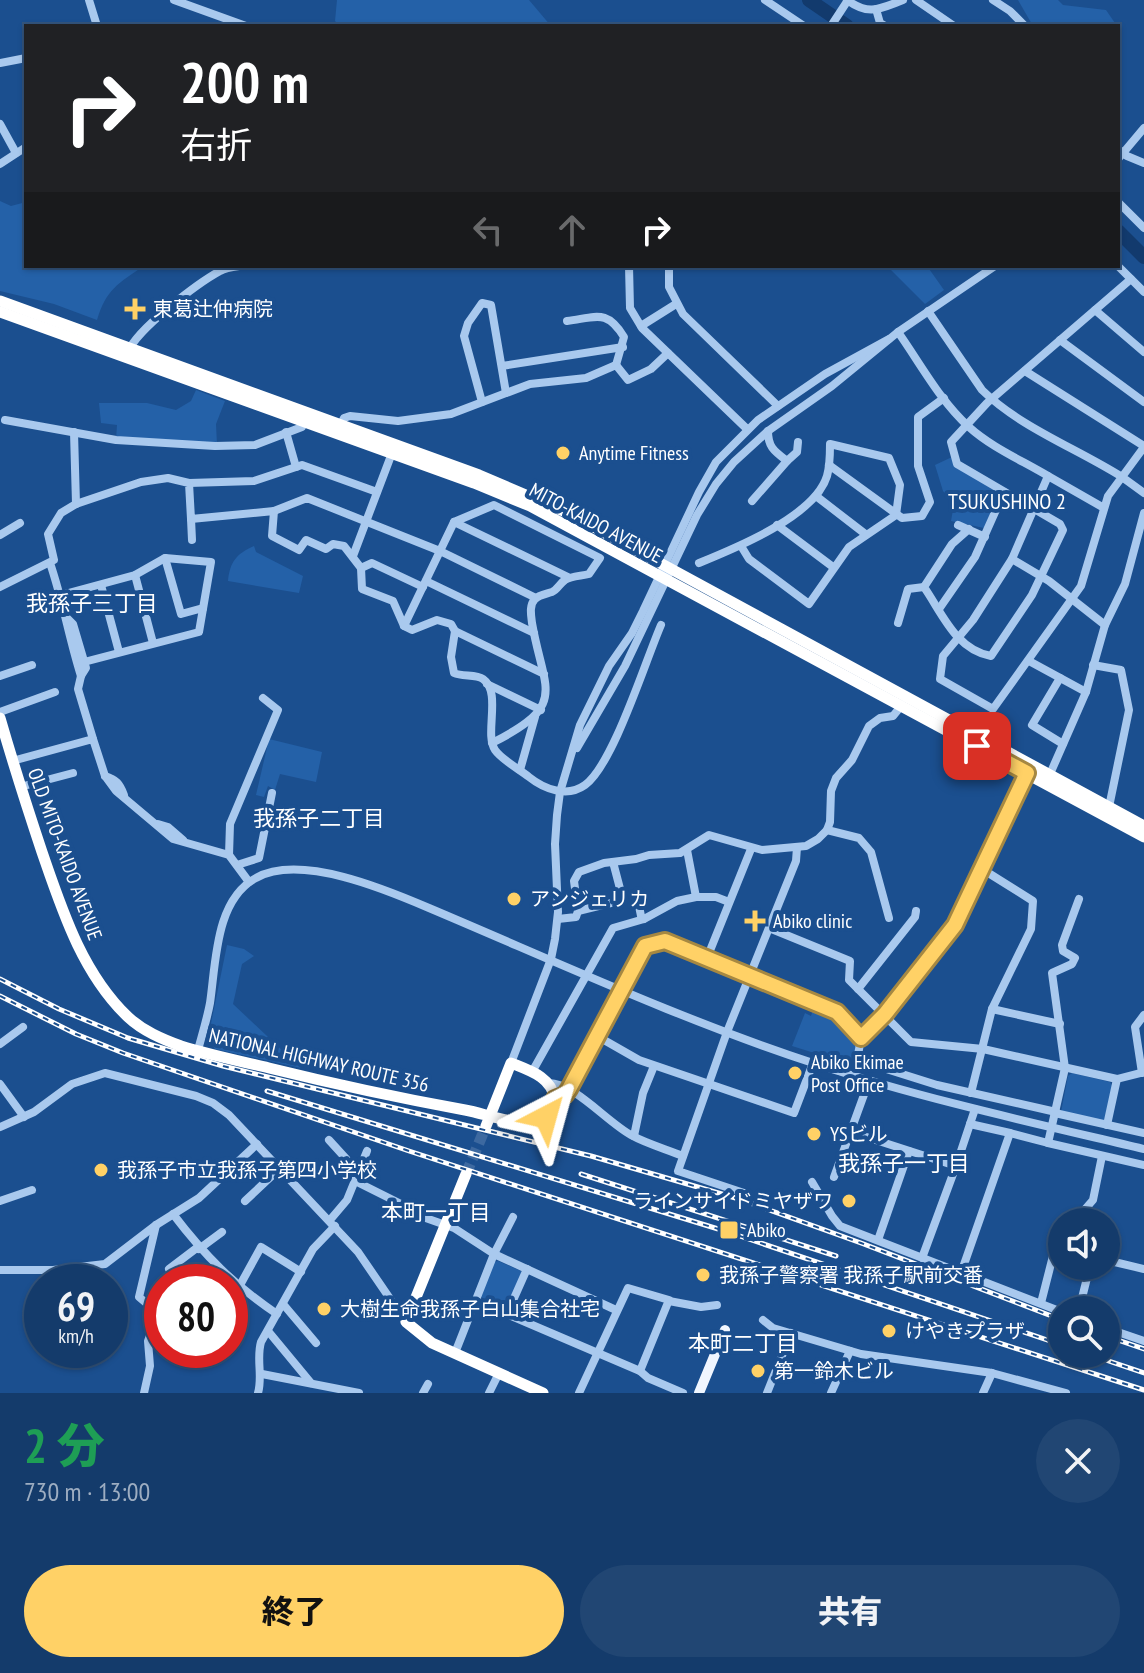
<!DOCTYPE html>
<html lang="ja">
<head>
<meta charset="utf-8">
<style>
  :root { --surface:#143b6b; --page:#214673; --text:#f1f3f6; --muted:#9dadc1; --line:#33557e; --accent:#ffd166 }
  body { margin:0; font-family:"PT Sans Narrow","Noto Sans JP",sans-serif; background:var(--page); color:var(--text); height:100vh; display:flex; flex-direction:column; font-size:30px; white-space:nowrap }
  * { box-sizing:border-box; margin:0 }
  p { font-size:26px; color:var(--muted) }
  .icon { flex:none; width:44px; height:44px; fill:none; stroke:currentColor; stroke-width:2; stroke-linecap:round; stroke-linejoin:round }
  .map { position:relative; height:1393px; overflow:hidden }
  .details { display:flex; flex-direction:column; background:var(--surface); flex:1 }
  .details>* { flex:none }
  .hud { position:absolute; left:24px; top:24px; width:1096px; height:244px; border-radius:0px; box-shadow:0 2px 6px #0004,0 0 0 2px var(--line); background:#202124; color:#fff; overflow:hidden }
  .fabs { position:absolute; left:1048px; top:1208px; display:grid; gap:16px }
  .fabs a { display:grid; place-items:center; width:72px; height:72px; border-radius:50%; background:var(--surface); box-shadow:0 2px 6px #0004,0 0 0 2px var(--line); font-size:40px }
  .speed { position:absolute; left:24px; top:1264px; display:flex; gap:16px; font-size:40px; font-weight:700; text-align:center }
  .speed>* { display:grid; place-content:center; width:104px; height:104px; border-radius:50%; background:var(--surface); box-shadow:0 2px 6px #0004,0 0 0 2px var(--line); line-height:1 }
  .speed small { font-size:20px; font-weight:400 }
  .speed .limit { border:12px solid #d22; background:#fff; color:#111 }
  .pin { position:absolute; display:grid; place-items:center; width:68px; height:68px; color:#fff; margin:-34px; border-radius:16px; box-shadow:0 4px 12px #0006 }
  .me { position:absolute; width:88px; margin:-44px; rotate:39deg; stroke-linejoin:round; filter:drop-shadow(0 0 6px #0008) }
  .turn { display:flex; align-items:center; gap:28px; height:168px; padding:0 24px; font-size:36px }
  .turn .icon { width:104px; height:104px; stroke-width:2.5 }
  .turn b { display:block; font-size:56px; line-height:68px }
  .lanes { display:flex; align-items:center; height:76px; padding:0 24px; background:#0003; justify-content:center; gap:40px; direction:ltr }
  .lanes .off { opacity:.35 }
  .round { display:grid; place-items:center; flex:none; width:84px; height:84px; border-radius:42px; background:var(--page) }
  .summary { display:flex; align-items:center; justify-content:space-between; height:136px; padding:0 24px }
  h1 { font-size:48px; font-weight:800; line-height:60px; color:#1e9e55 }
  .cta { display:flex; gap:16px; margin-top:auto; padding:16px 24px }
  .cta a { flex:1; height:92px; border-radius:48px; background:var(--accent); color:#111; font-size:32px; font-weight:800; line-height:92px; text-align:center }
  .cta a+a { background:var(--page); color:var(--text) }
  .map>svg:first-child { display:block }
</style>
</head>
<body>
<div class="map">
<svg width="1144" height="1393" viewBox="0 0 1144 1393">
  <rect width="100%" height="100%" fill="#1b4f8f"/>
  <g fill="#2461a8">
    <polygon points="337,0 529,0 551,26 340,26 335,21"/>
    <polygon points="1018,0 1058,0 1063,5 1106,10 1117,26 1033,26"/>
    <path d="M0 201 11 206 26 202V266H144C118 283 106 290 97 320L54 304 0 291Z"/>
    <polygon points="887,266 927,266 944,290 925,304"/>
    <polygon points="196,390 225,401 216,424 217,445 116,440 117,425 101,423 99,403 147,403 176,410 191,401"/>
    <polygon points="952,457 997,491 998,495 984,528 951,521 954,504 943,491 935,465"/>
    <path d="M254 546 256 552 303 576 299 593 228 581C230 562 236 554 254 546Z"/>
    <polygon points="269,739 322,752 316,782 280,774 275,790 268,786 264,797 256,795"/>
    <polygon points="227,945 244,949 254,956 242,964 233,1004 301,1068 215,1049 208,1038"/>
    <polygon points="814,1007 835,1015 857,1038 854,1057 859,1067 792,1046 805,1013 811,1016"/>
    <polygon points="1072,1073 1110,1082 1112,1086 1104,1122 1061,1112 1068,1076"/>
    <polygon points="498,1261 521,1271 522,1275 505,1309 481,1297 494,1262"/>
  </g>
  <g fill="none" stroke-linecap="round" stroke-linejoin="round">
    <g stroke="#123a6d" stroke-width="14">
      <polyline points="809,0 847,26"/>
      <polyline points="1118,231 1144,257"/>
    </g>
    <polyline stroke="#3d69a0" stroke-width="11" stroke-dasharray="11 5.5" stroke-linecap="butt" points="466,1174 486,1126"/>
    <g stroke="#a9c9ee" stroke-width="8">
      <polyline points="89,0 97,26"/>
      <polyline points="174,0 246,26"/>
      <polyline points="765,0 804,26"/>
      <path d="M847 0C869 16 879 9 903 0"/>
      <polyline points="916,0 954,26"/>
      <polyline points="993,0 1010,11 1025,26"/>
      <polyline points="876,9 880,23 885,26"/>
      <polyline points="831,26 848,0"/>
      <polyline points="0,63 26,58"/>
      <polyline points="0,124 16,153"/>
      <polyline points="1118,149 1127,156 1144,163"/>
      <polyline points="1118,159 1144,128"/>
      <polyline points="0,164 26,147"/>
      <polyline points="1118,202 1144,228"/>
      <polyline points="629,266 630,308 642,328 747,429"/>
      <polyline points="669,266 669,287 683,314 778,406"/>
      <polyline points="1118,266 1144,292"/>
      <polyline points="1095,310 1144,352"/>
      <path d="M567 321C597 317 607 309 624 337L616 365"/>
      <polyline points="641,326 676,304"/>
      <path d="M898 332C920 363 940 401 969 427 991 447 1021 460 1048 476L1012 559 973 620 943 656 940 679 993 709 1081 586 1108 496 1122 477C1076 448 1021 428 982 390L928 311"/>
      <polyline points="1060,340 1144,402"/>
      <path d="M128 352C137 329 198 283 220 271 225 268 232 267 239 266"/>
      <polyline points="502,366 623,347"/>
      <polyline points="1025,371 1144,446"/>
      <polyline points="482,402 464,336 468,323 482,303 491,305 506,393"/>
      <polyline points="5,420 116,440 215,446 255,445 302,427 304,421"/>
      <polyline points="341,424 344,418 350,416 398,421 451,414 530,384 586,378 616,365 628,380 651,369 668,353"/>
      <path d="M768 431C768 447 774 451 787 461L797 452 798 442"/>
      <polyline points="74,432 76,504"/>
      <polyline points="286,432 296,467"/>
      <polyline points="1144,447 1122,477 1144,493"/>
      <polyline points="829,465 902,518 922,516 930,502 918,466 918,417 944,398"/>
      <polyline points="1048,476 1104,508"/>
      <polyline points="189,483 254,481 302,465 377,492"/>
      <polyline points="816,496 864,533"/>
      <polyline points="752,501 787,461"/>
      <path d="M274 511 307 498 440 551 454 522 494 505 600 558 589 574C582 576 571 576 565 580 560 583 558 589 552 592 546 594 539 595 535 599 529 605 531 615 532 623 544 692 569 704 492 743"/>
      <polyline points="191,519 192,540"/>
      <polyline points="454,522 568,577"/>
      <polyline points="777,525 833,567"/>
      <polyline points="958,525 985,537"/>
      <path d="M969 529 952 544 924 587C942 613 956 650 991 656L1032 595 1063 530 1060 524 957 464 951 442 987 403 1131 279"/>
      <polyline points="0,535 20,523"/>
      <polyline points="353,556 392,453"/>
      <polyline points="165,558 181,614 203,608"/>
      <polyline points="1012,559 1049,581 1105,625"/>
      <path d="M50 563C63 601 69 638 81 676L86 668 73 624 67 618"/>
      <path d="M699 563C736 548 815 516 827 476 830 466 830 455 830 444L889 458 900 485 896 515 849 547 809 604 749 559 741 546"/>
      <polyline points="361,568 372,563 423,587"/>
      <polyline points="135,575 153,643"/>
      <polyline points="426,581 534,633"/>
      <polyline points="101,585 119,652"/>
      <path d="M0 587 54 560 48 534 61 513 76 504 141 482 168 478 189 483 191 519 274 511 272 536 299 550 306 540 326 549 333 544 344 546 361 568 362 589 393 601 404 626 412 630 437 620 451 624 455 631 451 657 454 673C462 677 476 674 483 679 502 692 484 734 495 750 502 760 519 769 529 777 544 789 567 798 585 785 613 765 645 662 661 625"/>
      <polyline points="61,595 135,575 165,558 211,562 199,632 84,662"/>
      <polyline points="939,609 975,557 1004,492"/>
      <polyline points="898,623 908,589 924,587"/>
      <polyline points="404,626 440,551 536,598"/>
      <polyline points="455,631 544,674"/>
      <polyline points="1029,661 1086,692"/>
      <polyline points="1093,665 1121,670 1129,710 1109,807"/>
      <polyline points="0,676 32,665"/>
      <polyline points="81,676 78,689 93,739"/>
      <polyline points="1060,678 1032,725 1063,744"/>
      <polyline points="487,684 541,710"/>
      <polyline points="0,712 55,692"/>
      <polyline points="577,748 625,666 697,515 716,484 734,462 768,431 832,386 898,332 995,266"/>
      <polyline points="12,761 93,739 105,776 116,791 173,839 229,855 249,882"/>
      <polyline points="520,770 535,717"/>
      <polyline points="1027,773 955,925 885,1014 861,1038 858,1055 864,1062 937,1085 1056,1112"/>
      <polyline points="1050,774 1086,692 1105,625 1125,584 1144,513"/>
      <path d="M105 776C116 779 120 784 124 795"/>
      <polyline points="20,787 73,773"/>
      <polyline points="158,824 168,827 183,840"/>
      <polyline points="827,830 859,838 871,852 889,918"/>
      <polyline points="687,850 696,897 716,897 729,902"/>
      <polyline points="229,855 230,824 278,710 263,698"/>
      <polyline points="237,865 259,858 272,793"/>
      <polyline points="1079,899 1062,945 1063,951 1075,958 1072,964 1052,973 1065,1068 1048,1143 1144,1165"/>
      <polyline points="639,906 641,916 644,919"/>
      <polyline points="578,911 623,900 613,862"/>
      <polyline points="558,919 576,917 578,911 574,881 579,872 604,863 636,859 649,855 680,853 709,835 762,850 806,846 818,839 827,830 830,822 831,791 836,778 852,760 869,726 880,718 893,716 902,705"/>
      <polyline points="769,928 850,961 849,980 911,1042 983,1049 1117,1079"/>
      <polyline points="707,958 751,849"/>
      <polyline points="858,989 915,917 916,911"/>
      <polyline points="992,1009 1060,1024"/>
      <polyline points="597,1036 639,1060 794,1113 813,1063"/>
      <polyline points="0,1044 23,1027"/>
      <path d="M198 1050C202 1035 207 1019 210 1003 216 963 215 900 256 878 300 853 387 890 429 908 557 962 684 1021 816 1064 924 1099 1034 1123 1144 1149"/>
      <polyline points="511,1063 551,959 555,939 558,912 555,844 557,815 560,792 580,725 609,666 632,633 643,611 699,492 716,462 758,420 825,374 889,339"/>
      <polyline points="532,1072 613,928 644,919 677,901 696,897"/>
      <polyline points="1142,1073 1135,1027 1144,1015"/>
      <path d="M548 1083C573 1082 607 1122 631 1135 647 1144 666 1149 683 1156"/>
      <polyline points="0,1084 24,1117"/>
      <polyline points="971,1093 992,1009 1031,929 1033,901 982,869"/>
      <polyline points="555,1099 565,1095 569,1089 645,946 665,941 837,1012 861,1038"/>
      <polyline points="1055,1113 1144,1133"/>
      <polyline points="970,1124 1010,1133"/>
      <polyline points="1107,1125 1117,1079 1144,1072"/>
      <polyline points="0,1127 34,1112 72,1084 105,1073 196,1096 213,1103 229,1115 358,1252 406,1322"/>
      <polyline points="851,1132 956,1166 975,1109"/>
      <polyline points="634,1136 643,1093 654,1066"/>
      <polyline points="329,1140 360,1174"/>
      <polyline points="834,1177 869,1081"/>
      <polyline points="357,1182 415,1211 420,1216 454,1228 494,1254 616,1310"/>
      <polyline points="812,1182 832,1216 840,1226 1062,1312"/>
      <polyline points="744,1193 678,1171 727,1032 796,861 797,847"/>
      <polyline points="0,1201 32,1190"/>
      <polyline points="245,1201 279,1169"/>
      <path d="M173 1214C205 1256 234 1285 277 1314"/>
      <polyline points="330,1220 347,1200 367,1151"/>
      <polyline points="1074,1222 1093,1200 1102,1156"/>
      <polyline points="1062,1236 1055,1248 1062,1250"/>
      <polyline points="878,1240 909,1151"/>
      <polyline points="199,1249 222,1232"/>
      <polyline points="922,1258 956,1166"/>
      <polyline points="1106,1260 1144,1269"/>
      <polyline points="169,1269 198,1247"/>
      <polyline points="0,1270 53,1270 105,1264 156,1225 199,1198 257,1144"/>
      <polyline points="961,1273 1010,1133 1048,1143"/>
      <polyline points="239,1287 261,1247 301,1272"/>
      <polyline points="476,1301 640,1371 648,1378 683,1393"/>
      <polyline points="669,1301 701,1307 717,1305"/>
      <polyline points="1041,1303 1055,1248"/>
      <polyline points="283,1304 316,1343"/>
      <polyline points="1079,1310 1090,1266"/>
      <polyline points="507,1314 527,1269"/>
      <polyline points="763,1320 773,1328 861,1354 992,1373 1066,1393"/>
      <polyline points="1106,1328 1144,1341"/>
      <polyline points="268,1331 311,1383"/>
      <polyline points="455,1353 494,1254 513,1217"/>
      <polyline points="262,1374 359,1393"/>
      <polyline points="144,1393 150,1366 148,1341 158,1313 139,1297 156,1225"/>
      <path d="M258 1393C263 1376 256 1359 261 1342L313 1249 335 1226"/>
      <polyline points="423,1393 428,1384"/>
      <polyline points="489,1393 499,1373"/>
      <polyline points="579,1393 628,1288 669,1300 640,1371"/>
      <polyline points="767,1393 791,1333"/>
      <polyline points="831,1393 850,1351"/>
      <polyline points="983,1393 992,1373"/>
    </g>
    <polyline stroke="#f0f6ff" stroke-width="10" points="699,1393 725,1330"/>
    <g stroke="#fff" stroke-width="11">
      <polyline points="0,301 479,475 568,513 1144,826"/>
      <polyline points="0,312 474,483 530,506 1144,837"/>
      <path d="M0 718C13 763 27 807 42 852 62 910 82 973 128 1017 143 1031 162 1039 181 1046 210 1055 240 1061 269 1068 334 1084 399 1098 465 1110 487 1114 515 1126 537 1121 548 1118 554 1110 555 1099 551 1077 531 1071 511 1063L486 1126"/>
      <polyline points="466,1174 406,1322 432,1343 543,1393"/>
    </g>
    <defs>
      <g id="rail">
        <polyline points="0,979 59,1009 128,1038 223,1066 591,1156 739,1199 861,1243 1062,1320"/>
        <polyline points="0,996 76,1034 123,1053 409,1151 1144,1390"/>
        <polyline points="267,1091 728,1232 1062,1345"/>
        <polyline points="581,1174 836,1256"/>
        <polyline points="1106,1336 1144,1349"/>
        <polyline points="1088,1354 1144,1373"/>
      </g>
    </defs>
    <use href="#rail" stroke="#fff" stroke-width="5"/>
    <use href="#rail" stroke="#1b4f8f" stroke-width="2" stroke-dasharray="6" stroke-linecap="butt"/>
  </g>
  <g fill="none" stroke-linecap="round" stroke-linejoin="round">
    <defs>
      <polyline id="route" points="546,1117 554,1108 555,1099 565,1095 569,1089 645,946 665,941 837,1012 861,1038 885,1014 955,925 1027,773 977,746"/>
    </defs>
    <use href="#route" stroke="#a68842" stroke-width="20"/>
    <use href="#route" stroke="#ffd166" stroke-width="14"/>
  </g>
  <g fill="#ffd166" stroke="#1b4f8f" stroke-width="3">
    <path d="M131 297h8v8h8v8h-8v8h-8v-8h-8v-8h8z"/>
    <circle cx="563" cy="453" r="8"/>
    <circle cx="514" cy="899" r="8"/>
    <path d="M751 909h8v8h8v8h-8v8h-8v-8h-8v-8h8z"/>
    <circle cx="795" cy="1073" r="8"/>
    <circle cx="814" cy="1134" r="8"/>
    <circle cx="101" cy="1170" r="8"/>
    <circle cx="849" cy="1201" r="8"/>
    <rect x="719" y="1220" width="20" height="20" rx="4"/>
    <circle cx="703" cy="1275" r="8"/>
    <circle cx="324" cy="1309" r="8"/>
    <circle cx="889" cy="1331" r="8"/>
    <circle cx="758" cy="1371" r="8"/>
  </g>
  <g text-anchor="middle" stroke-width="8" stroke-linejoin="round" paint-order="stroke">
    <g font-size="20" fill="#fff" stroke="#1b4f8f" text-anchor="start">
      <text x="153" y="316">東葛辻仲病院</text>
      <text x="579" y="460">Anytime Fitness</text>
      <text x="530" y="906">アンジェリカ</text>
      <text x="773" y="928">Abiko clinic</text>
      <text x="811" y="1069">Abiko Ekimae<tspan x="811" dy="23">Post Office</tspan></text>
      <text x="830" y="1141">YSビル</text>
      <text x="117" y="1177">我孫子市立我孫子第四小学校</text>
      <text x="833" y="1208" text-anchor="end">ラインサイドミヤザワ</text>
      <text x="747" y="1237">Abiko</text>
      <text x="719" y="1282">我孫子警察署 我孫子駅前交番</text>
      <text x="340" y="1316">大樹生命我孫子白山集合社宅</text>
      <text x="905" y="1338">けやきプラザ</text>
      <text x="774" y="1378">第一鈴木ビル</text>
    </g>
    <g font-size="20" fill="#fff" stroke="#1b4f8f">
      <text transform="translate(596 523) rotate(28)" y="7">MITO-KAIDO AVENUE</text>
      <text transform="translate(65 854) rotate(70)" y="7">OLD MITO-KAIDO AVENUE</text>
      <text transform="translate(319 1060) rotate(13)" y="7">NATIONAL HIGHWAY ROUTE 356</text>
    </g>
    <g font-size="22" fill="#fff" stroke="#1b4f8f">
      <text x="1007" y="509">TSUKUSHINO 2</text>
      <text x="92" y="611">我孫子三丁目</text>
      <text x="319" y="826">我孫子二丁目</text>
      <text x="904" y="1171">我孫子一丁目</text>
      <text x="436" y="1220">本町一丁目</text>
      <text x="743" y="1351">本町二丁目</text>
    </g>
  </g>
</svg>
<div class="fabs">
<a><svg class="icon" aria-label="sound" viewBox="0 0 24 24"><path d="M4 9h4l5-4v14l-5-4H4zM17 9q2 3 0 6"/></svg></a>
<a><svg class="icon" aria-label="search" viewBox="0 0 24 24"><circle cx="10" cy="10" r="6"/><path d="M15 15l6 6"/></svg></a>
</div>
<div class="speed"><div>69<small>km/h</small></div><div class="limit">80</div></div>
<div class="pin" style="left:977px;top:746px;background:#d93025"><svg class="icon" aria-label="arrive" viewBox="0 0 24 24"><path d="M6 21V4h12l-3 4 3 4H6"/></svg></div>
<svg class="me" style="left:546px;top:1117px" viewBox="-20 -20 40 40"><path d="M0-17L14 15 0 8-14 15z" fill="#ffd166" stroke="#fff" stroke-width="4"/></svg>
<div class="hud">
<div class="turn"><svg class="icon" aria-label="right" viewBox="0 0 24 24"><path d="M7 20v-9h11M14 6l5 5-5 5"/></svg><div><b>200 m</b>右折</div></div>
<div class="lanes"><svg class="icon off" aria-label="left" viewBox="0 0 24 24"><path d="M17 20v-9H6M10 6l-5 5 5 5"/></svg><svg class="icon off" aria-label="ahead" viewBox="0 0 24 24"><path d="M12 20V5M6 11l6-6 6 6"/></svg><svg class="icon" aria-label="right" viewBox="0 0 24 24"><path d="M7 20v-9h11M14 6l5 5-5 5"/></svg></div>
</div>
</div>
<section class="details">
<div class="summary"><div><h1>2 分</h1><p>730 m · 13:00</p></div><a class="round"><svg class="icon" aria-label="close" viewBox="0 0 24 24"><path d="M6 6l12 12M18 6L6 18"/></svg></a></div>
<div class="cta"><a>終了</a><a>共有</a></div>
</section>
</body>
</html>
